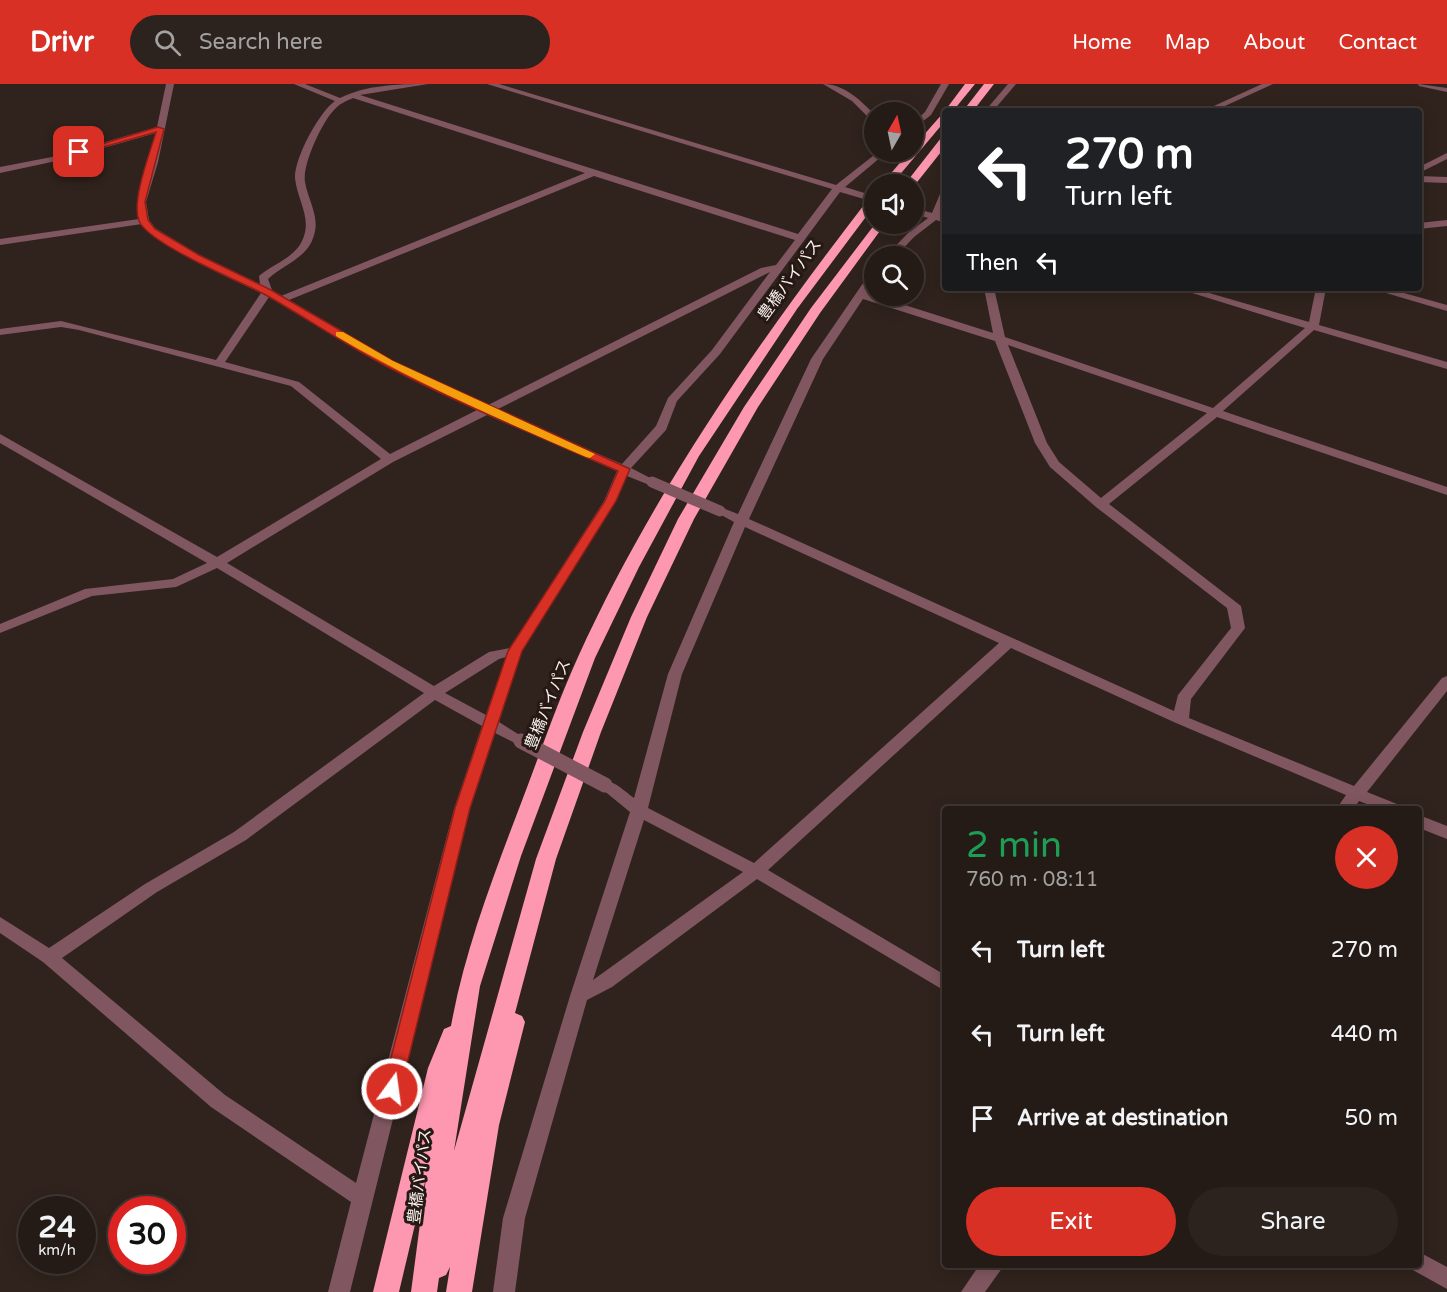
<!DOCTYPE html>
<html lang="en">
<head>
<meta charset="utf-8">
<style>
  :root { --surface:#241a16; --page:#2c231f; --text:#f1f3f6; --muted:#a3a1a1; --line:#413835; --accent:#d93025 }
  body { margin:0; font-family:"Varela Round","Noto Sans JP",sans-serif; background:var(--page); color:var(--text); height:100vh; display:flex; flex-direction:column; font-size:22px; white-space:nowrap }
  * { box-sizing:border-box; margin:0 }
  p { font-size:20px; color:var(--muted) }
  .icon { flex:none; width:33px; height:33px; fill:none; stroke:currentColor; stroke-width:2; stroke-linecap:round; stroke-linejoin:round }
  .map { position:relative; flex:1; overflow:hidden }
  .drawer { position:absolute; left:942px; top:722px; width:480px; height:462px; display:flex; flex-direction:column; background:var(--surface); border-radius:6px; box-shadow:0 3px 15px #0003,0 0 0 2px var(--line) }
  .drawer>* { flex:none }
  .hud { position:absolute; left:942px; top:24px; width:480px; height:183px; border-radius:6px; box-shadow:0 3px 15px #0003,0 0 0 2px var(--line); background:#202124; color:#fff; overflow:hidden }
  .needle { width:39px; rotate:9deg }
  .buttons { position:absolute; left:864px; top:18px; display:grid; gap:12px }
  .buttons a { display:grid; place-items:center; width:60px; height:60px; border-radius:50%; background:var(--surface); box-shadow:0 3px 15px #0003,0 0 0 2px var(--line); font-size:30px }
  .speed { position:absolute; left:18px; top:1112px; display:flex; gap:12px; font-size:30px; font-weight:700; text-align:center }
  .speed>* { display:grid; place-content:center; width:78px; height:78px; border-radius:50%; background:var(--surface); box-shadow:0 3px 15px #0003,0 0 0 2px var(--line); line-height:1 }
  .speed small { font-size:15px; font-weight:400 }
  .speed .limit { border:9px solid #d22; background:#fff; color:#111 }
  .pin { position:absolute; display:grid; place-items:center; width:51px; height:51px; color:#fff; margin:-26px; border-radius:12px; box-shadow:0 3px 9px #0006 }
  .me { position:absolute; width:66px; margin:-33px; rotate:14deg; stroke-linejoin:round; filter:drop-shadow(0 0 4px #0008) }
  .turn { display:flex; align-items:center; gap:21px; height:126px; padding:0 24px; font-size:27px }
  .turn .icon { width:78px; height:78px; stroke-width:2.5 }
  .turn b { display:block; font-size:42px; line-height:51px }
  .then { display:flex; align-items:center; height:57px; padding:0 24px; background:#0003; gap:12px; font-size:22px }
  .round { display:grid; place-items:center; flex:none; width:63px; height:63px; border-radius:32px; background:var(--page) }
  .headline { display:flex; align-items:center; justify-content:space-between; height:102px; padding:0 24px }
  h1 { font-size:36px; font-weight:600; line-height:45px; color:#1e9e55 }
  .cta { display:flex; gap:12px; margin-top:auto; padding:12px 24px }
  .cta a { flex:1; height:69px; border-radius:36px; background:var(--accent); color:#fff; font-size:24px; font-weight:600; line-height:69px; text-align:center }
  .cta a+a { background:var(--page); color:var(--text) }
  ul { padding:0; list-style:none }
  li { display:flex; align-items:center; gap:18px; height:84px; padding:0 24px }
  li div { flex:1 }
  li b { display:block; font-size:22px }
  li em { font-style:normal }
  header { display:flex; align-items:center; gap:36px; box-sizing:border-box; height:84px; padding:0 30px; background:var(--accent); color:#fff }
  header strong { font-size:28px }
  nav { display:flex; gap:33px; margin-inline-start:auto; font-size:21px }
  .search { width:420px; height:54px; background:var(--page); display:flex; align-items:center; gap:15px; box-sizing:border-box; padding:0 21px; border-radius:33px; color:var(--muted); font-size:22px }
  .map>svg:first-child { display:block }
</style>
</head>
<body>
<header>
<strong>Drivr</strong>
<div class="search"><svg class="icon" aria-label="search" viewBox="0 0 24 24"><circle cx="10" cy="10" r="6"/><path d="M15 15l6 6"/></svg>Search here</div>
<nav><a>Home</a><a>Map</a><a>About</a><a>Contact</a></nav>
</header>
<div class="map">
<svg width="1447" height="1208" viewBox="0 0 1447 1208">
  <rect width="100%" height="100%" fill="#30231d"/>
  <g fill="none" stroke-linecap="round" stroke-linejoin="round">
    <g fill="#805760" fill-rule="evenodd">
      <path d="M166 0H174L158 78 146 118 149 136 155 144 199 171 260 200 259 192C273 180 294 174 302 157 313 135 297 116 295 94 294 75 319 28 335 17L294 0H305L340 14C366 1 397 0 428 0L360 11 798 150 832 105 487 0H499L836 101 878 68H887L845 103 874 112V118L840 108 720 270 677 317 666 346 631 384 658 398 652 402 627 392 616 417 522 567 499 638 529 657 521 662 495 649 470 725 350 1208H328L351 1118 211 1023 43 878 0 849V833L49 864 145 800 234 748 424 609 217 484 176 503 92 512 0 549V540L85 505 173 495 207 479 0 359V350L217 473 381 375 291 302 79 246 61 243 0 251V245L61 237 216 276 261 209C226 192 167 168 142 140L0 161V155L139 135C135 108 150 76 156 49L61 76 0 89V83L57 72 157 43ZM353 14 585 89 281 212 272 206 268 195C284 180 308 174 314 151 320 133 308 116 305 98 302 81 322 38 334 26 339 20 346 17 353 14ZM594 92 795 156 776 181 761 184 486 322 393 277 289 216ZM770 188 712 266 668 314 656 342 622 380 496 326ZM269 213 385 281 477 326 390 370 299 298 225 278ZM487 331 617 387 604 417 510 564 489 568 434 602 227 479 393 378ZM506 573 486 631 445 609 499 575ZM435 616 482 642 454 725 356 1099 225 1011 62 874 157 808 246 756Z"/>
      <path d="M823 0C844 0 860 16 874 30V36H871L852 17Z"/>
      <polygon points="941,0 949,0 931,31 914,44 914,38 925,28"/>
      <polygon points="1008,0 1016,0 993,27 985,27"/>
      <polygon points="1262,0 1273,0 1214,27 1203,27"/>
      <polygon points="1418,0 1447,4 1447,8 1419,2"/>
      <polygon points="1447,69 1447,75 1419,89 1419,83"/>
      <polygon points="1419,92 1447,93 1447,99 1419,98"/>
      <polygon points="945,107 945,121 940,132 945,133 945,139 936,136 914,153 896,172 886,172 908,149 928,134 914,130 914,124 932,129 940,110"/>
      <polygon points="1447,136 1447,142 1419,145 1419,139"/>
      <path d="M874 188V198L867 209 993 249 984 204H994L1005 253 1213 324 1305 244 1176 204H1192L1309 238 1316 204H1326L1319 241 1447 278V285L1314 246 1223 327 1447 403V411L1217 333 1109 420 1241 522 1245 544 1191 615 1189 634 1354 702 1442 594 1447 592V607L1367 708 1397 720 1399 724H1377L1359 717 1354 724H1337L1346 711 1176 639 1011 564 768 786 945 891V907L757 795 612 903 587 916 525 1134 515 1208H493L503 1134 570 912 630 728 597 701 599 697C612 694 624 707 634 714L668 590 734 438 714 427 720 423 738 430 811 275 870 189ZM863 215 995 257 1035 359 1050 383 1096 423 1227 524 1231 544 1178 611 1174 627 749 435 823 275ZM1008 261 1207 329 1101 414 1059 378 1047 359ZM745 443 999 559 754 779 648 724 682 590ZM644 736 743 788 593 896Z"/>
      <polygon points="1369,204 1386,204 1447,221 1447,227"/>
      <polygon points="1419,731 1447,742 1447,755 1419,744"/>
      <polygon points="1419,1168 1447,1183 1447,1205 1411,1185 1409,1180 1419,1180"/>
      <polygon points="980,1180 1005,1180 985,1208 961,1208"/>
    </g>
    <g fill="#fe97b0" fill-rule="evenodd">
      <polygon points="965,0 975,0 953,27 945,27 945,37 892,100 882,100 909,68 914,68 914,62 944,28"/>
      <polygon points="984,0 994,0 973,27 963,27"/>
      <polygon points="945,53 945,63 914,102 905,100 941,54"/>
      <path d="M874 112V122L797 225 699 372 639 483 595 574 521 772 480 902 454 1067 536 775 583 648 631 533 678 435 744 323 811 224 875 140H885L820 229 758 323 694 435 647 533 601 648 556 775 515 929 522 932 525 938 499 1041 472 1208H446L450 1183 446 1191 439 1194 437 1208H411L426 1094 399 1208H373L428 984 444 945 451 942C465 864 495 788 523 714 541 667 557 619 578 573 654 406 759 257 870 113Z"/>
    </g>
    <polyline stroke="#805760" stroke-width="11" points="652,398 720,427"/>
    <polyline stroke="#805760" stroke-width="15" points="521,657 605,701"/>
  </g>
  <path fill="#d93025" stroke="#8d1f18" stroke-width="1.5" d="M158 43 164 45 145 118 148 136 155 145 199 171 271 206 393 277 630 385 616 417 522 567 470 724 401 1005 399 1010 392 1012 386 1010 383 1005 455 724 508 567 605 417 618 387C540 353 461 321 386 282 344 260 305 233 264 210 239 197 149 160 139 137 131 117 150 69 156 48L79 70 75 68Z"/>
  <path fill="#f59e0b" d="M336 248H343L393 277 595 370 590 374 586 373C501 336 416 299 336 252Z"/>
  <g text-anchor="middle" stroke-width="6" stroke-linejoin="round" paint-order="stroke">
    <g font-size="16" fill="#f9f0ec" stroke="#261914">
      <text transform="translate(789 195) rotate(-54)" y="6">豊橋バイパス</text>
      <text transform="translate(547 620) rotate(-68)" y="6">豊橋バイパス</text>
      <text transform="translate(419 1092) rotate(-83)" y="6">豊橋バイパス</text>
    </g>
  </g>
</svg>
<div class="buttons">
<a><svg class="needle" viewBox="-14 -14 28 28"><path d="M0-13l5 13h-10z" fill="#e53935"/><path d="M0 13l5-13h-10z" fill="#a3a1a1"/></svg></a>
<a><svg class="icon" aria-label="sound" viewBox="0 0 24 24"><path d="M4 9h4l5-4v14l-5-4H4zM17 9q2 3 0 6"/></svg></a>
<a><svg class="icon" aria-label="search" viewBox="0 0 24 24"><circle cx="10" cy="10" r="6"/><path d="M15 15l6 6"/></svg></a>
</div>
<div class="speed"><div>24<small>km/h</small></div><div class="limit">30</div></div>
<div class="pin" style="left:79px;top:68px;background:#d93025"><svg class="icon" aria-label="arrive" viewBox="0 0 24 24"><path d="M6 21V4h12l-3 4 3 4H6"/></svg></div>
<svg class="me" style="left:392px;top:1005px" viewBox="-20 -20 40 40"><circle r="17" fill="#d93025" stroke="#fff" stroke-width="3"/><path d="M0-11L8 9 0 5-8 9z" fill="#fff"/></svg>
<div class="hud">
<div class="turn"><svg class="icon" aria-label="left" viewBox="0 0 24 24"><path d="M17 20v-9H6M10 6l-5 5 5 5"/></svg><div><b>270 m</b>Turn left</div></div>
<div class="then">Then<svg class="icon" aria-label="left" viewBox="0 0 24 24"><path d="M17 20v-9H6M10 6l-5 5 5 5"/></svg></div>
</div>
<section class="drawer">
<div class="headline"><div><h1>2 min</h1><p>760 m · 08:11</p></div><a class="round" style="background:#d93025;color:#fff"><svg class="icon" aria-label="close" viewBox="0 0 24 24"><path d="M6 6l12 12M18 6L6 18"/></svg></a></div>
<ul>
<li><svg class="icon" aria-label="left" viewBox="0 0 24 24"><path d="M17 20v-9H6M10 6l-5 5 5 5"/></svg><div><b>Turn left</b></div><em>270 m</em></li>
<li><svg class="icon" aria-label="left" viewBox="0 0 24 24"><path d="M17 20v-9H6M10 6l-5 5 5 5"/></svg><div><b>Turn left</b></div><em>440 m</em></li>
<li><svg class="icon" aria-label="arrive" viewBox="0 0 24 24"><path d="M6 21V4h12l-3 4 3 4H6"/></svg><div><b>Arrive at destination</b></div><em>50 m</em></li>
</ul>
<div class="cta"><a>Exit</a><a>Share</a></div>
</section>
</div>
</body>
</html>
